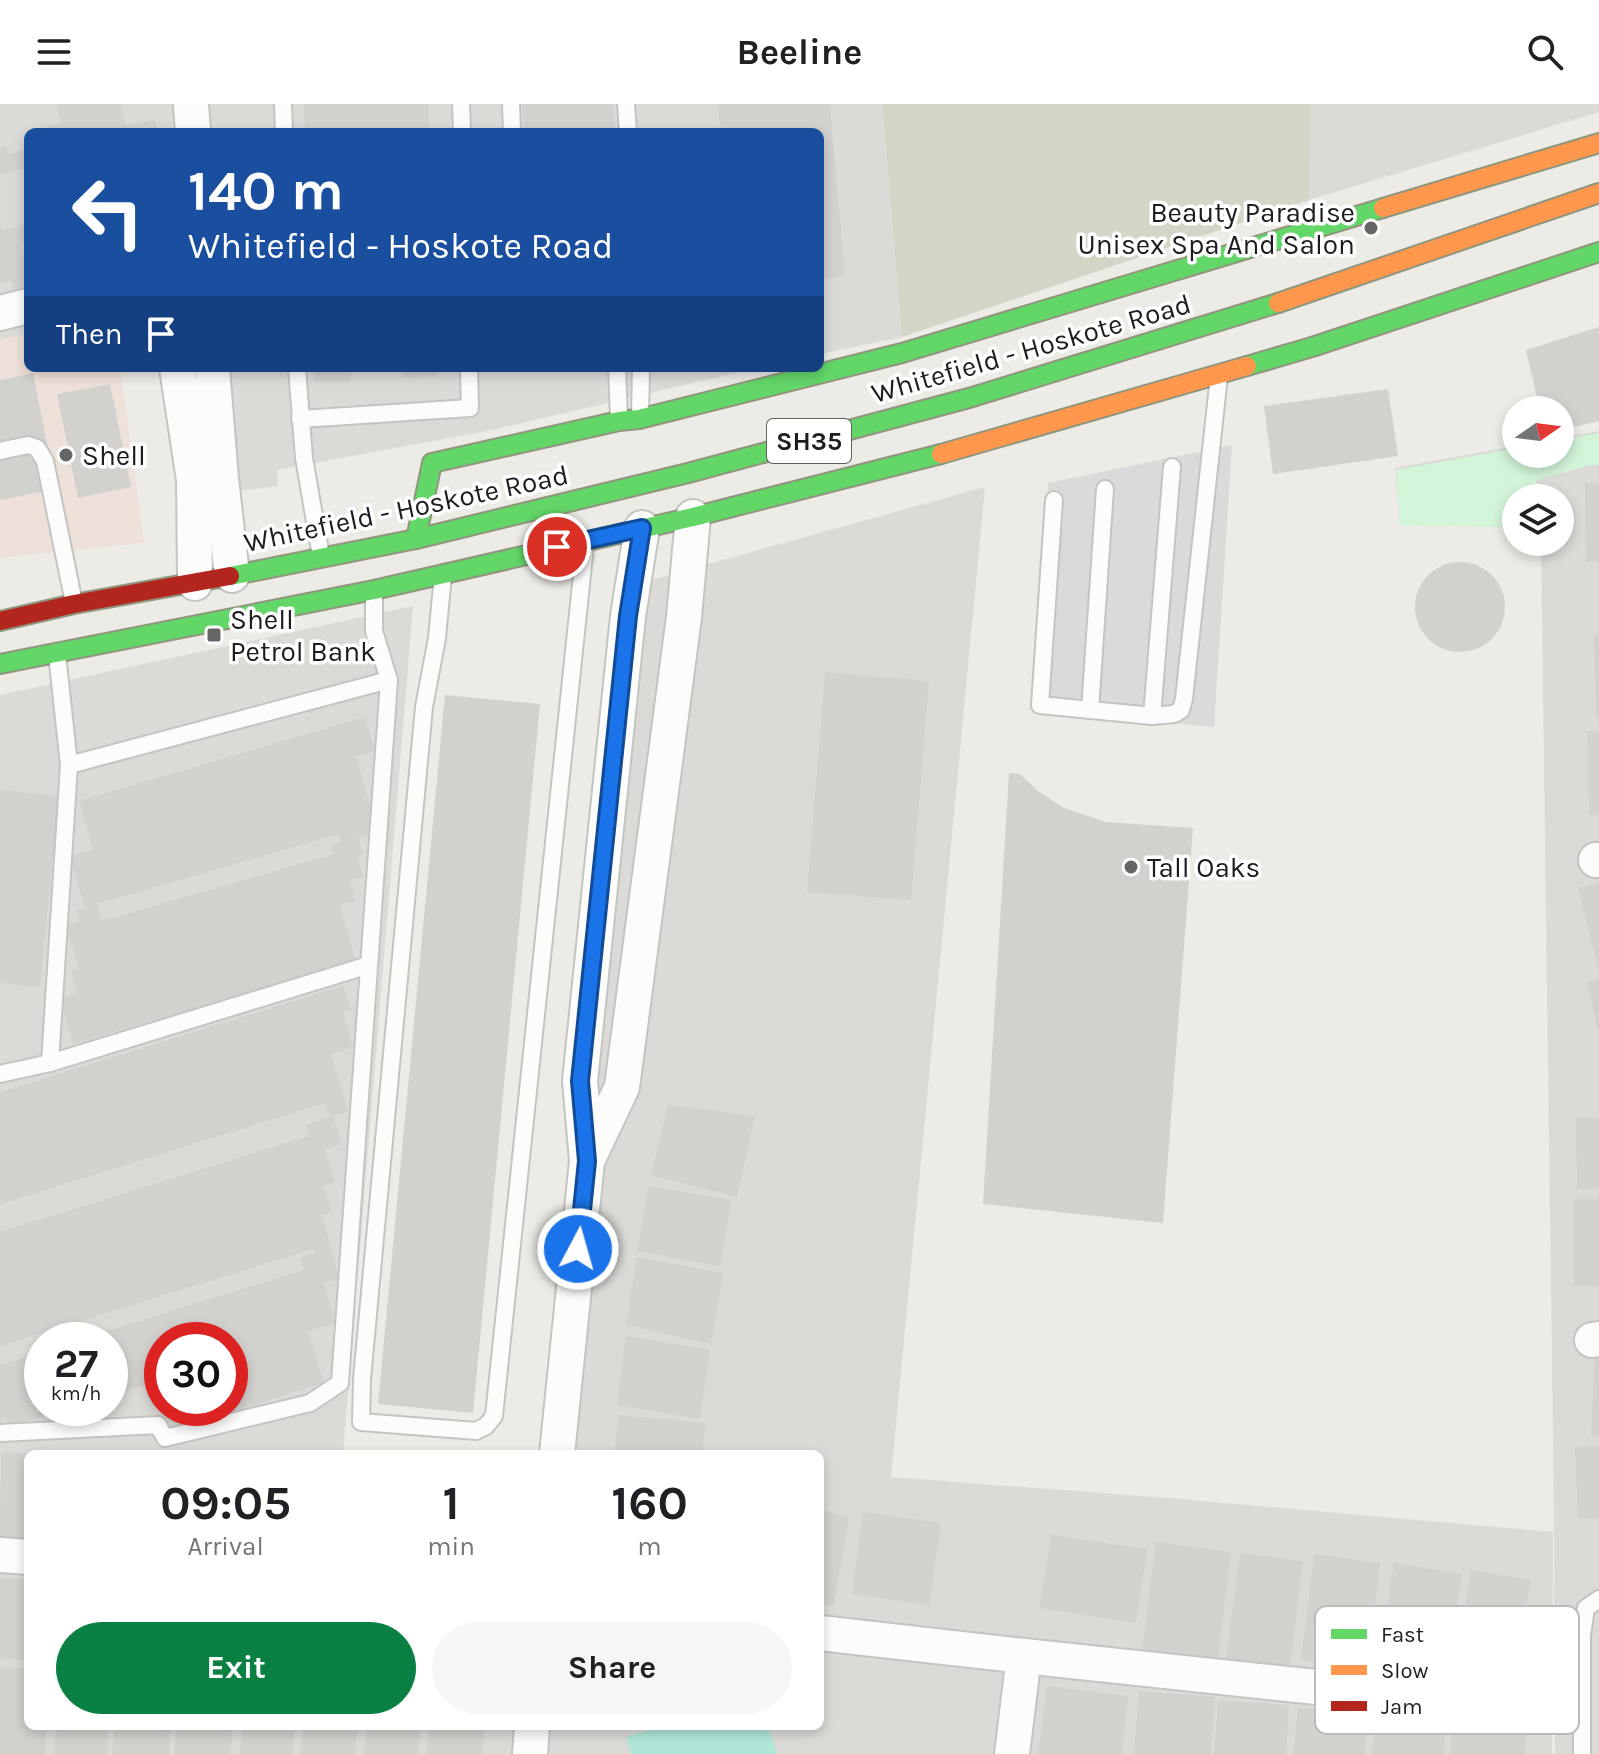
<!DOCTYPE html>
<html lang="en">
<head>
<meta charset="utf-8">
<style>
  :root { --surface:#fff; --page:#f6f6f6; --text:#202124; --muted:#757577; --accent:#0b8043 }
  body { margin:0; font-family:Karla,sans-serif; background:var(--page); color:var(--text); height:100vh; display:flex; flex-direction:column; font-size:30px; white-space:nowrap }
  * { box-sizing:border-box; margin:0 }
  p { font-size:26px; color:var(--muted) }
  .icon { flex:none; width:44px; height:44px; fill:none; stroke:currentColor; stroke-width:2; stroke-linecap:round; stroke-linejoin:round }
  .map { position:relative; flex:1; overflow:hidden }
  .panel { position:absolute; left:24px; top:1346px; width:800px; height:280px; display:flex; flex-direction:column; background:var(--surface); border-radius:12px; box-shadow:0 4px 12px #0003 }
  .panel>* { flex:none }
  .hud { position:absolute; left:24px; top:24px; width:800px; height:244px; border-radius:12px; box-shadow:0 4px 12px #0003; background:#1a4fa0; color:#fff; overflow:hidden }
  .needle { width:52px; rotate:76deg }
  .buttons { position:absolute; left:1502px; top:292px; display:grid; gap:16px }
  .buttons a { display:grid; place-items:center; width:72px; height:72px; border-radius:50%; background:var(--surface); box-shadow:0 4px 12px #0003; font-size:40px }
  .speed { position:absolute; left:24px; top:1218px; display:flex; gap:16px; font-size:40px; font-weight:700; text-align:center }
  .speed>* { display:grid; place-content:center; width:104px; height:104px; border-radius:50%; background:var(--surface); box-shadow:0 4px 12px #0003; line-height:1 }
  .speed small { font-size:20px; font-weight:400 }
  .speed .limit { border:12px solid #d22; background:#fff; color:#111 }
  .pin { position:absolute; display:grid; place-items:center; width:68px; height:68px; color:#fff; margin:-34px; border:4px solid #fff; border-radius:50%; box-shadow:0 2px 8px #0007 }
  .me { position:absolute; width:88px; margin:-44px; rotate:6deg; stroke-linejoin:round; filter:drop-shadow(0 0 6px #0008) }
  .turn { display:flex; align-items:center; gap:28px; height:168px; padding:0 32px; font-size:36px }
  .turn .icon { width:104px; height:104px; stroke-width:2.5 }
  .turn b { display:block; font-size:56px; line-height:68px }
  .then { display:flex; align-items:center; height:76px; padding:0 32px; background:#0003; gap:16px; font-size:30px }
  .eta { display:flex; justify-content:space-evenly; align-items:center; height:136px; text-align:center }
  .eta b { font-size:48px; font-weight:700; line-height:56px }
  .action { display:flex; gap:16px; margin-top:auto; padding:16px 32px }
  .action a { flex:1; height:92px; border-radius:48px; background:var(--accent); color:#fff; font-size:32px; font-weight:700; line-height:92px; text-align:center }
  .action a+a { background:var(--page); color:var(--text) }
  header { display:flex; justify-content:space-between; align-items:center; height:104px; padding:0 32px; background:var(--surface); font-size:36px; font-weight:700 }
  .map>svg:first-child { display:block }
</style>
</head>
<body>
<header><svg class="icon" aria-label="menu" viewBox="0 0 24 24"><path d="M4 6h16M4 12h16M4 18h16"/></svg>Beeline<svg class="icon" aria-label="search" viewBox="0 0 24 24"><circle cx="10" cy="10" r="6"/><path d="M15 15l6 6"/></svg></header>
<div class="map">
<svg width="1599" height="1650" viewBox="0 0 1599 1650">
  <rect width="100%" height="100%" fill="#ecebe6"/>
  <g fill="#dbdad7" fill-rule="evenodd">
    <polygon points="0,0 882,0 902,233 820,250 820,28 28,28 28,229 0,236"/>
    <polygon points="1311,0 1599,0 1599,8 1309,96"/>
    <polygon points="163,264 757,264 492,326 277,366 278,382 182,394"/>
    <polygon points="1599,327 1599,1650 1555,1650 1554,1408 1541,438 1560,438 1560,394 1516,394 1516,423 1400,421 1395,364 1516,342 1516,350 1560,350 1560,334"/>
    <path d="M985 383 891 1373 1180 1395 1553 1428 1552 1650H0V591L413 502 343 1350H28V1622H820V1350H526L540 1348 626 483ZM42 1236H110V1304H42ZM162 1236H230V1304H162Z"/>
  </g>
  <polygon fill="#eee1da" points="28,229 28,264 120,264 144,439 0,454 0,236"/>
  <polygon fill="#d3d5c7" points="882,0 1311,0 1309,96 902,233"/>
  <polygon fill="#d2f4d9" points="1599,329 1599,361 1591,361 1537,376 1538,394 1516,394 1516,423 1400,421 1396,366 1516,344 1516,350 1560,350 1560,336"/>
  <polygon fill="#b0e6d8" points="661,1622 768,1622 777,1650 631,1650 626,1633"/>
  <polygon fill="#dadad8" points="1232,341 1214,623 1030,606 1048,379"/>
  <g fill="#d2d1cd" fill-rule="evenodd">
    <polygon points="56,0 120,0 126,22 155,15 158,28 49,28 48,22 61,19"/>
    <polygon points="304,0 429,0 429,28 305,28"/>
    <polygon points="523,0 613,0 615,28 524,28"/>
    <polygon points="718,0 830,0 845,173 820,176 820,28 721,28"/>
    <polygon points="6,43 7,50 28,45 28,64 0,71 0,44"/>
    <polygon points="28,119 28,139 21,141 28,168 28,182 13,185 11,177 1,179 0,176 0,120 3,126"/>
    <polygon points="1599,223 1599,317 1560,326 1560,306 1540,306 1526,246"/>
    <polygon points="314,264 352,264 350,278 315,278"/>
    <polygon points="403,264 437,264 437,272 404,274"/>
    <polygon points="33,269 56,385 0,396 0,276"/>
    <polygon points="110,280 131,383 78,394 57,290"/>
    <polygon points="1388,285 1398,352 1273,370 1264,302"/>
    <polygon points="1585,379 1599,379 1599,457 1586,458"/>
    <circle cx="1460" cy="503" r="45"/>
    <polygon points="1594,532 1599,532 1599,614 1596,614"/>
    <polygon points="825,568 929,577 911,796 807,788"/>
    <polygon points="445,591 540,600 473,1309 378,1300"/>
    <path d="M365 613 375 647 356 652 375 719 371 720 374 729 358 733 363 750 357 752 363 773 350 777 355 797 340 801 356 857 73 940 60 894 78 889 71 867 79 865 66 821 81 817 77 806 85 804 70 752 93 746 79 697ZM338 730 341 738 331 741 334 750 102 817 97 800Z"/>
    <polygon points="1587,627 1599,627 1599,711 1589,711"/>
    <polygon points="1009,669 1020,670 1038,687 1064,704 1106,718 1193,724 1163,1119 983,1100"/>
    <polygon points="0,686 59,692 40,883 0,879"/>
    <polygon points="1599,779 1599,863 1598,864 1578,784"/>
    <polygon points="1599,875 1599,926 1598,926 1587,878"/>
    <polygon points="343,882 351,906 343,908 353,943 331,950 348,1008 333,1012 342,1040 325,1045 335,1078 323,1082 332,1109 322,1111 339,1174 324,1179 336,1219 308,1228 324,1279 190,1321 185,1304 230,1304 230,1236 162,1236 162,1276 110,1292 110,1236 81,1235 304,1166 300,1154 314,1149 313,1145 0,1242 0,1128 309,1032 306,1021 330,1013 325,999 0,1100 0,988"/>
    <polygon points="668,1001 755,1012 737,1093 651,1071"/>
    <polygon points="1576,1014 1599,1014 1599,1084 1577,1085"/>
    <polygon points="649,1082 731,1096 720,1162 637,1147"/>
    <rect x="1574" y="1095" width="25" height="87"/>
    <polygon points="637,1153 723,1169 711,1240 626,1221"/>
    <polygon points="626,1232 710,1246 700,1315 617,1301"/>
    <polygon points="1595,1247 1599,1247 1599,1332 1591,1332"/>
    <polygon points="42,1248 42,1304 69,1305 9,1323 6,1313 0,1315 0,1261"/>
    <polygon points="619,1311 706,1319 702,1350 614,1350"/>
    <polygon points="1599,1342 1599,1414 1578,1415 1575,1343"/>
    <polygon points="1,1348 28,1350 28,1438 0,1448"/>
    <polygon points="820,1406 849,1412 834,1502 820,1500"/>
    <polygon points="863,1408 941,1419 929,1501 852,1490"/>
    <polygon points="1051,1431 1147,1445 1136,1519 1039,1504"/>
    <polygon points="1156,1438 1231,1448 1217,1560 1142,1549"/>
    <polygon points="1240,1449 1303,1457 1289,1570 1225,1562"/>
    <polygon points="1314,1450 1380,1459 1367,1565 1301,1556"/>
    <polygon points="1394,1459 1462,1470 1444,1578 1377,1567"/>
    <polygon points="1471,1466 1531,1476 1512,1584 1453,1573"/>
    <polygon points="0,1474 28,1475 24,1556 0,1555"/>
    <polygon points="0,1563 28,1564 28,1622 47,1622 45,1650 0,1650"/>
    <polygon points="1047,1582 1128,1592 1122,1650 1038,1650"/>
    <polygon points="1139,1587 1215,1593 1211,1650 1134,1650"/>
    <polygon points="1218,1596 1289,1601 1286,1650 1214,1650"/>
    <polygon points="1298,1604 1368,1610 1365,1650 1293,1650"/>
    <polygon points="1375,1610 1446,1616 1444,1650 1372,1650"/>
    <polygon points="1453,1618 1527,1623 1525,1650 1450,1650"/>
    <polygon points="56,1622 109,1622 107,1650 54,1650"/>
    <polygon points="115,1622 171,1622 169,1650 112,1650"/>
    <polygon points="177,1622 233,1622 230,1650 174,1650"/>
    <polygon points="242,1622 295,1622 292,1650 240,1650"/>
    <polygon points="303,1622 358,1622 355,1650 300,1650"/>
    <polygon points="366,1622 421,1622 418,1650 364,1650"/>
    <polygon points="429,1622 485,1622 482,1650 426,1650"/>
  </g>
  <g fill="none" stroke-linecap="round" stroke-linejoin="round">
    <defs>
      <g id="lane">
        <polyline points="283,0 284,28"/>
        <polyline points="461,0 462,28"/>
        <polyline points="511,0 512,28"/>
        <polyline points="626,0 628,28"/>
        <polyline points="297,264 304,354 321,452"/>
        <polyline points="617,264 619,314"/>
        <polyline points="640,313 641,264"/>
        <polyline points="300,315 470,304 469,264"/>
        <polyline points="0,347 28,341 37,344 45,357 74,499"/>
        <polyline points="1054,396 1040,601 1152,612 1174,610 1181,606 1184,595 1219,272"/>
        <polyline points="443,471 437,534 424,603 362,1275 361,1318 476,1327 486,1322 494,1312 585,442"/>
        <polyline points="1090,606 1105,385"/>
        <polyline points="1152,612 1172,363"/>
        <polyline points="69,661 389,576"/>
        <polyline points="50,959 69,661 57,550"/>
        <polyline points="0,970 50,959 369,861"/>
        <polyline points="0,1329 158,1321 165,1334 310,1299 340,1279 389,576 374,527 374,490"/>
        <polyline points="1582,1650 1582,1531 1586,1504 1599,1495"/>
      </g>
      <g id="street">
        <polyline points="191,0 193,28"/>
        <polyline points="0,209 28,202"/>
        <polyline points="177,264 194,376 195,479"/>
        <polyline points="212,264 221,375 232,471"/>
        <polyline points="1596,756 1599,756"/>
        <polyline points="587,1057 622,983 684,513 693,413"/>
        <polyline points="1592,1236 1599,1235"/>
        <polyline points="557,1350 587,1057 580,977 628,512 642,424"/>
        <polyline points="0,1451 28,1453"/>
        <polyline points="820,1529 1024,1552"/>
        <polyline points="530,1650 532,1622"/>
        <polyline points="1012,1650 1024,1552 1524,1605"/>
      </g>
      <g id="fast">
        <polyline points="1247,262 1312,243 1599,148"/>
        <polyline points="416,435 432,359 619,317 639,315 902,249 1383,104"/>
        <polyline points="230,472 416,435 688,369 969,294 1278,199"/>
        <polyline points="0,560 374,486 693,413 941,350"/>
      </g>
      <g id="slow">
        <polyline points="1383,104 1599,39"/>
        <polyline points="1278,199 1599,89"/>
        <polyline points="941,350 1247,262"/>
      </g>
      <polyline id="jam" points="0,517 74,500 230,472"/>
    </defs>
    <use href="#lane" stroke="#c4c4c2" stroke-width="20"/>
    <use href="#street" stroke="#c4c4c2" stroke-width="38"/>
    <use href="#fast" stroke="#90967e" stroke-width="22"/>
    <use href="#slow" stroke="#90967e" stroke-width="22"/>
    <use href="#jam" stroke="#90967e" stroke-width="22"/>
    <use href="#lane" stroke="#fcfcfb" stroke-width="16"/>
    <use href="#street" stroke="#fcfcfb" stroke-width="34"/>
    <use href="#fast" stroke="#63d668" stroke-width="18"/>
    <use href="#slow" stroke="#ff974d" stroke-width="18"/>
    <use href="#jam" stroke="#b3261e" stroke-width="18"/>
  </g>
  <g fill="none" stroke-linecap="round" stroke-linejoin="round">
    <defs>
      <polyline id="route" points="557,443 642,424 628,512 580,977 587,1057 578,1145"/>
    </defs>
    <use href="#route" stroke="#114b97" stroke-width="20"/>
    <use href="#route" stroke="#1a73e8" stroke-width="14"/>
  </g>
  <g fill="#656563" stroke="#fff" stroke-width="3">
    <circle cx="1371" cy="124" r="8"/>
    <circle cx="66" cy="351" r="8"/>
    <rect x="206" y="523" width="16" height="16" rx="4"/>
    <circle cx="1131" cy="763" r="8"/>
  </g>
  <g text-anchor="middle" stroke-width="7" stroke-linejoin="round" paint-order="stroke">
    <rect fill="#fff" stroke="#616161" stroke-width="2" x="767" y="315" width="84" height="44" rx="6"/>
    <g font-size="26" font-weight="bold" fill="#1d1d1d">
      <text x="809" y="346">SH35</text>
    </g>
    <g font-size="28" fill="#1d1d1d" stroke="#fff" text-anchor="start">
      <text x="1355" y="118" text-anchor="end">Beauty Paradise<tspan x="1355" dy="32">Unisex Spa And Salon</tspan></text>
      <text x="82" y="361">Shell</text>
      <text x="230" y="525">Shell<tspan x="230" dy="32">Petrol Bank</tspan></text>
      <text x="1147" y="773">Tall Oaks</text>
    </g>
    <g font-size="28" fill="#1d1d1d" stroke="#fff">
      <text transform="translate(1031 244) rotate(-16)" y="10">Whitefield - Hoskote Road</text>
      <text transform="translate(406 404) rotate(-12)" y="10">Whitefield - Hoskote Road</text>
    </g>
  </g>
  <rect x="1315" y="1502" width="264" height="128" rx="12" fill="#fff" stroke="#bbb" stroke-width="2"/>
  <rect x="1331" y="1525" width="36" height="10" fill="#63d668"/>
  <rect x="1331" y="1561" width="36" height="10" fill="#ff974d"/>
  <rect x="1331" y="1597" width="36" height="10" fill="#b3261e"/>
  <g font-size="22" fill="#1d1d1d">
    <text x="1381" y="1538">Fast</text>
    <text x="1381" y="1574">Slow</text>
    <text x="1381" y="1610">Jam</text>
  </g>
</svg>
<div class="buttons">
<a><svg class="needle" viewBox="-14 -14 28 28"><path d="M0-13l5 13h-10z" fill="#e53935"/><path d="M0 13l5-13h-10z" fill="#757577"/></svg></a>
<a><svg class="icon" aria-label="layers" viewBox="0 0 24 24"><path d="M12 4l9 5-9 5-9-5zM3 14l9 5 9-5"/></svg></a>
</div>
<div class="speed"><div>27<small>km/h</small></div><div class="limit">30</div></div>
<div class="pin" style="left:557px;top:443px;background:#d93025"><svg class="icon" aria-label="arrive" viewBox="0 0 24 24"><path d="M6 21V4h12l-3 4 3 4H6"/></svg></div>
<svg class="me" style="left:578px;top:1145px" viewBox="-20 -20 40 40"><circle r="17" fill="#1a73e8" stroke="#fff" stroke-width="3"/><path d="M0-11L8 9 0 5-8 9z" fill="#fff"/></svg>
<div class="hud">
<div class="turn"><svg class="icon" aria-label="left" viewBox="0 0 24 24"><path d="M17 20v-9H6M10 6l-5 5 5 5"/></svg><div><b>140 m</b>Whitefield - Hoskote Road</div></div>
<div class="then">Then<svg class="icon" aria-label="arrive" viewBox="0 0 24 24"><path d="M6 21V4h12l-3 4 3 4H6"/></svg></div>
</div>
<section class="panel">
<div class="eta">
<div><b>09:05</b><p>Arrival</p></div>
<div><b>1</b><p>min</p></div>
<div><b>160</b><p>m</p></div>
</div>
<div class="action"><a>Exit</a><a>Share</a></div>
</section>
</div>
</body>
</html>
